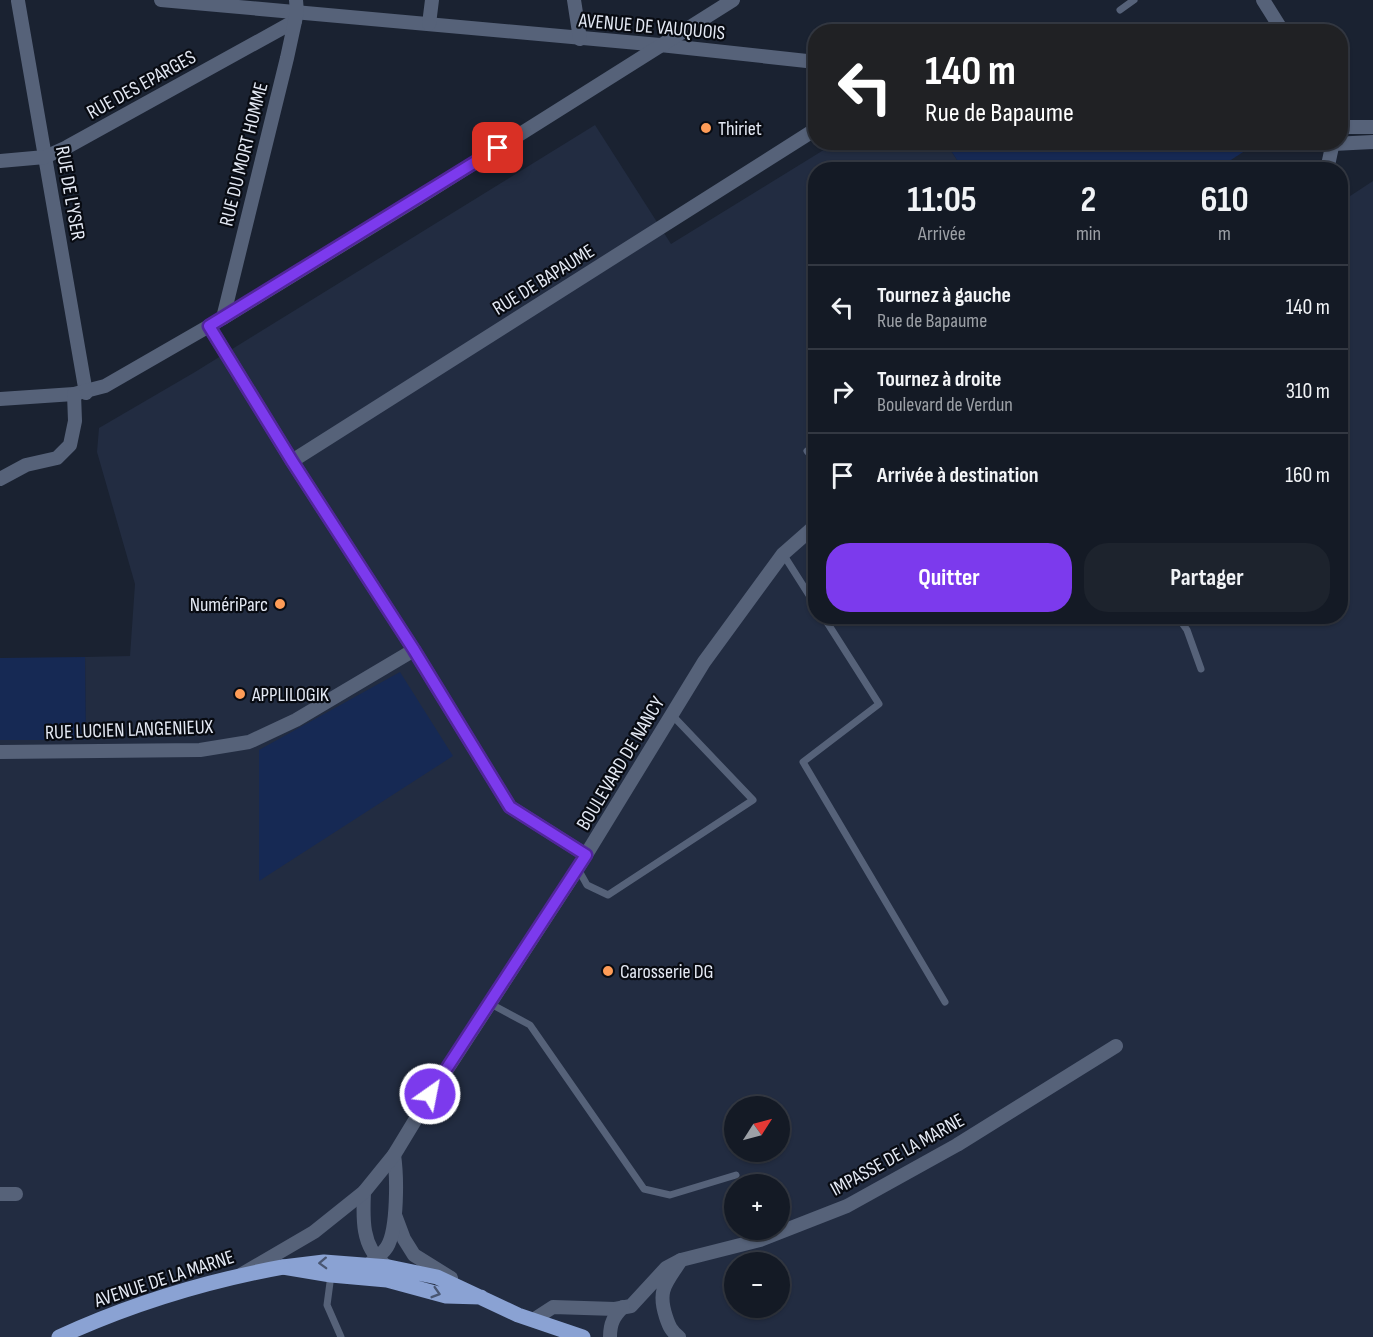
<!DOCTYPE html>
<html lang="fr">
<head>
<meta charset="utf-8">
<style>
  :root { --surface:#141a25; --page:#1d232d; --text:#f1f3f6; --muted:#9da1a7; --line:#333842; --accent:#7c3aed }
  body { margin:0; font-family:"Sofia Sans Condensed",sans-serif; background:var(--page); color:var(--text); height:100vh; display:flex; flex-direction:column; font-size:22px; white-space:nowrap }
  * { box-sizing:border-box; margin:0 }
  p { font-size:20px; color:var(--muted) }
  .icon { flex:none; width:33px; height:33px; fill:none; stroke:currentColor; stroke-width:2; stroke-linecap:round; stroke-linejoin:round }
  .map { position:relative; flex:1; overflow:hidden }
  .sheet { position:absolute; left:808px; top:162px; width:540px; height:462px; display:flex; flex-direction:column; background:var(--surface); border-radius:24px; box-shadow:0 2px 4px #0004,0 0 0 2px var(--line) }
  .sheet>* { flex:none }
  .guide { position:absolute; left:808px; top:24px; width:540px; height:126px; border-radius:24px; box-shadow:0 2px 4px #0004,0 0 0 2px var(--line); background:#202124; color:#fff; overflow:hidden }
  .needle { width:39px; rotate:54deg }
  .fabs { position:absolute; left:724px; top:1096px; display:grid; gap:12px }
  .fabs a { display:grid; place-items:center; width:66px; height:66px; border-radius:50%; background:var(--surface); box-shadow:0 2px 4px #0004,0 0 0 2px var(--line); font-size:30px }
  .pin { position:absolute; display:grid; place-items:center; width:51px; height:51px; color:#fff; margin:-26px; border-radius:12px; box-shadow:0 3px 9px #0006 }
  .me { position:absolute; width:66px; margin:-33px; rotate:33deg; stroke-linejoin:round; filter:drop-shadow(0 0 4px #0008) }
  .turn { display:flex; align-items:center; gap:21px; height:126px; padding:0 18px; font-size:27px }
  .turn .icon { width:78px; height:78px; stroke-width:2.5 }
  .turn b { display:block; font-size:42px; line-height:51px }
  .eta { display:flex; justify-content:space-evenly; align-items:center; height:102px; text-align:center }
  .eta b { font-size:36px; font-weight:700; line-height:42px }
  .primary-button { display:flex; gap:12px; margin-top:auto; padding:12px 18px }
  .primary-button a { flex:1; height:69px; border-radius:24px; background:var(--accent); color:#fff; font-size:24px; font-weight:700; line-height:69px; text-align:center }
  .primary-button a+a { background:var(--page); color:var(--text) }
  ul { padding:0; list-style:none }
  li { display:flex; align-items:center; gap:18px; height:84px; padding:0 18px; border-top:2px solid var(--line) }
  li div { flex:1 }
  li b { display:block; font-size:22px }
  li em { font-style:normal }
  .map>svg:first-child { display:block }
</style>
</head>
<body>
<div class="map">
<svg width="1373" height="1337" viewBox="0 0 1373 1337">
  <rect width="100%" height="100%" fill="#1a2231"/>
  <path fill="#222c41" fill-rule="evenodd" d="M595 125 671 244 835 143H946L963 169 816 170V616H1341V202L1373 181V1337H0V740H86L85 657 130 656 135 584 97 452 99 428 195 372ZM735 1107H780V1152H735ZM735 1185H780V1230H735ZM735 1263H780V1308H735Z"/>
  <g fill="#162954">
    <polygon points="946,143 1257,143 1217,169 963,169"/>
    <polygon points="85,657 86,740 0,740 0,658"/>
    <polygon points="400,672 453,756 259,881 259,750"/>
  </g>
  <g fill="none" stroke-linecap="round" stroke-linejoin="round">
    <g stroke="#566279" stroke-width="7">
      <polyline points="1120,10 1134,0"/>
      <polyline points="807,451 816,462"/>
      <polyline points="783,554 816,606"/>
      <polyline points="823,616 879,704 803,762 945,1002"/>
      <polyline points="1177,616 1187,630 1201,669"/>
      <polyline points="578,869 587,885 608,895 753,800 672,715"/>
      <polyline points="489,1003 530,1025 644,1189 670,1195 736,1175"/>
      <polyline points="331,1275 327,1305 341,1337"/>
    </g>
    <g stroke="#566279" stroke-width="14">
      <polyline points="161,0 660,45 816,62"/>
      <polyline points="574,0 580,39"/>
      <polyline points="1263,0 1283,32"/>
      <polyline points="18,1 86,393"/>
      <polyline points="429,24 432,0"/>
      <polyline points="1341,127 1373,127"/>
      <polyline points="1333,144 1373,142"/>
      <polyline points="0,161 45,157 67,147 295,21"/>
      <polyline points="1327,170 1333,142"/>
      <polyline points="223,318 287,58 297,12 296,0"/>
      <polyline points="209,326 292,461 414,650 510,807 586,855"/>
      <polyline points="0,399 74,394 105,386 223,318 417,199 733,0"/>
      <polyline points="292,461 816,129"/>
      <polyline points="0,479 26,465 57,458 70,445 75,421 74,394"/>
      <polyline points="0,752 200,750 249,742 296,720 414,650"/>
      <path d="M364 1192C363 1216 361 1246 383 1263"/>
      <polyline points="0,1194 16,1194"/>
      <polyline points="395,1215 404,1239 414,1255 451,1278"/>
      <polyline points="681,1260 760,1240 847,1206 957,1145 1116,1046"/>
      <path d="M363 1269C370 1263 382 1255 387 1247 398 1229 397 1175 394 1155"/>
      <polyline points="242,1274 314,1232 364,1192 394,1155 431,1094 573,876 704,662 783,554 816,525"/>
      <path d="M533 1320 553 1307 615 1309 631 1306 666 1268 681 1260C666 1284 657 1289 666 1317 669 1326 671 1331 679 1337"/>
      <path d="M610 1337C610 1323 614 1316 623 1307"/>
    </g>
    <g stroke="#8aa2d3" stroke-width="15">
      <polyline points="481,1297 446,1296 387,1280 331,1275 283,1267 324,1262 389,1267 437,1277 518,1315 583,1337"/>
      <path d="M59 1337C131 1304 206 1281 283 1267"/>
    </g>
  </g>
  <defs><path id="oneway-chevron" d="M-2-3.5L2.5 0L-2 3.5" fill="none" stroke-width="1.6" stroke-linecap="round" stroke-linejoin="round" transform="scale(1.5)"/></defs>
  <g stroke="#495672">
    <use href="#oneway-chevron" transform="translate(323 1263) rotate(178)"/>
    <use href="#oneway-chevron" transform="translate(436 1293) rotate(17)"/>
  </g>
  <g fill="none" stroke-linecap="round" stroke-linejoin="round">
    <defs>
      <polyline id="route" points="430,1094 586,855 510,807 414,650 292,461 209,326 498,148"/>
    </defs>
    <use href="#route" stroke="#51269a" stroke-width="15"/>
    <use href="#route" stroke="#7c3aed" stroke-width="10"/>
  </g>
  <g fill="#fe9c57" stroke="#080b12" stroke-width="2">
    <circle cx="706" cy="128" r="6"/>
    <circle cx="280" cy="604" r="6"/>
    <circle cx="240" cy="694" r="6"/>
    <circle cx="608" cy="971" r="6"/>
  </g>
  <g text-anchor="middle" stroke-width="4.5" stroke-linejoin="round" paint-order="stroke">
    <g font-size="20" fill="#e4e9f4" stroke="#080b12">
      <text transform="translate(652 26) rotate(5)" y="7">AVENUE DE VAUQUOIS</text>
      <text transform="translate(141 84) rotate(-29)" y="7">RUE DES EPARGES</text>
      <text transform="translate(243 154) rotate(-76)" y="7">RUE DU MORT HOMME</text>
      <text transform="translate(71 193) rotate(80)" y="7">RUE DE L'YSER</text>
      <text transform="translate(543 279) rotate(-32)" y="7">RUE DE BAPAUME</text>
      <text transform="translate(129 729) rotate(-2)" y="7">RUE LUCIEN LANGENIEUX</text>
      <text transform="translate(620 763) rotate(-59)" y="7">BOULEVARD DE NANCY</text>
      <text transform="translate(897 1154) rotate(-29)" y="7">IMPASSE DE LA MARNE</text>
      <text transform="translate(164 1278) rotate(-18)" y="7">AVENUE DE LA MARNE</text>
    </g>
    <g font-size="20" fill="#e4e9f4" stroke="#080b12" text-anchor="start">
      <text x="718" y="135">Thiriet</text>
      <text x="268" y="611" text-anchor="end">NumériParc</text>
      <text x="252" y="701">APPLILOGIK</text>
      <text x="620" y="978">Carosserie DG</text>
    </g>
  </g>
</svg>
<div class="fabs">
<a><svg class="needle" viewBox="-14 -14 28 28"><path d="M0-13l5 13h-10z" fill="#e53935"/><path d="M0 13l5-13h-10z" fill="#9da1a7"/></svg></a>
<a>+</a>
<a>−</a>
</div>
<div class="pin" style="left:498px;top:148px;background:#d93025"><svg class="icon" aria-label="arrive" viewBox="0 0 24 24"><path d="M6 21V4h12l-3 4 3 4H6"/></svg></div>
<svg class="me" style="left:430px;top:1094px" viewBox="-20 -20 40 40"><circle r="17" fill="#7c3aed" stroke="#fff" stroke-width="3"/><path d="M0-11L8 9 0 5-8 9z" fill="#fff"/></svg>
<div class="guide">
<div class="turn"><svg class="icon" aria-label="left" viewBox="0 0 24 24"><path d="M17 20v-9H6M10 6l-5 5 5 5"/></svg><div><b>140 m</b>Rue de Bapaume</div></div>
</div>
<section class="sheet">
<div class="eta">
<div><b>11:05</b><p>Arrivée</p></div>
<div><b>2</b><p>min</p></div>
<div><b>610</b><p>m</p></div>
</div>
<ul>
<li><svg class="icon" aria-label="left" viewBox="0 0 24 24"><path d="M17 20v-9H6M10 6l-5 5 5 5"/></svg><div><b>Tournez à gauche</b><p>Rue de Bapaume</p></div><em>140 m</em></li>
<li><svg class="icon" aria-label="right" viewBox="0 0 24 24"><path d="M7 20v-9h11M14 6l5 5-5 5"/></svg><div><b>Tournez à droite</b><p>Boulevard de Verdun</p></div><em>310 m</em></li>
<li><svg class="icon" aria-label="arrive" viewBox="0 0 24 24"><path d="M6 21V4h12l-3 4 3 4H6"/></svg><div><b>Arrivée à destination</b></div><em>160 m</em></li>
</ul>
<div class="primary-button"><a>Quitter</a><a>Partager</a></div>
</section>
</div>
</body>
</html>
